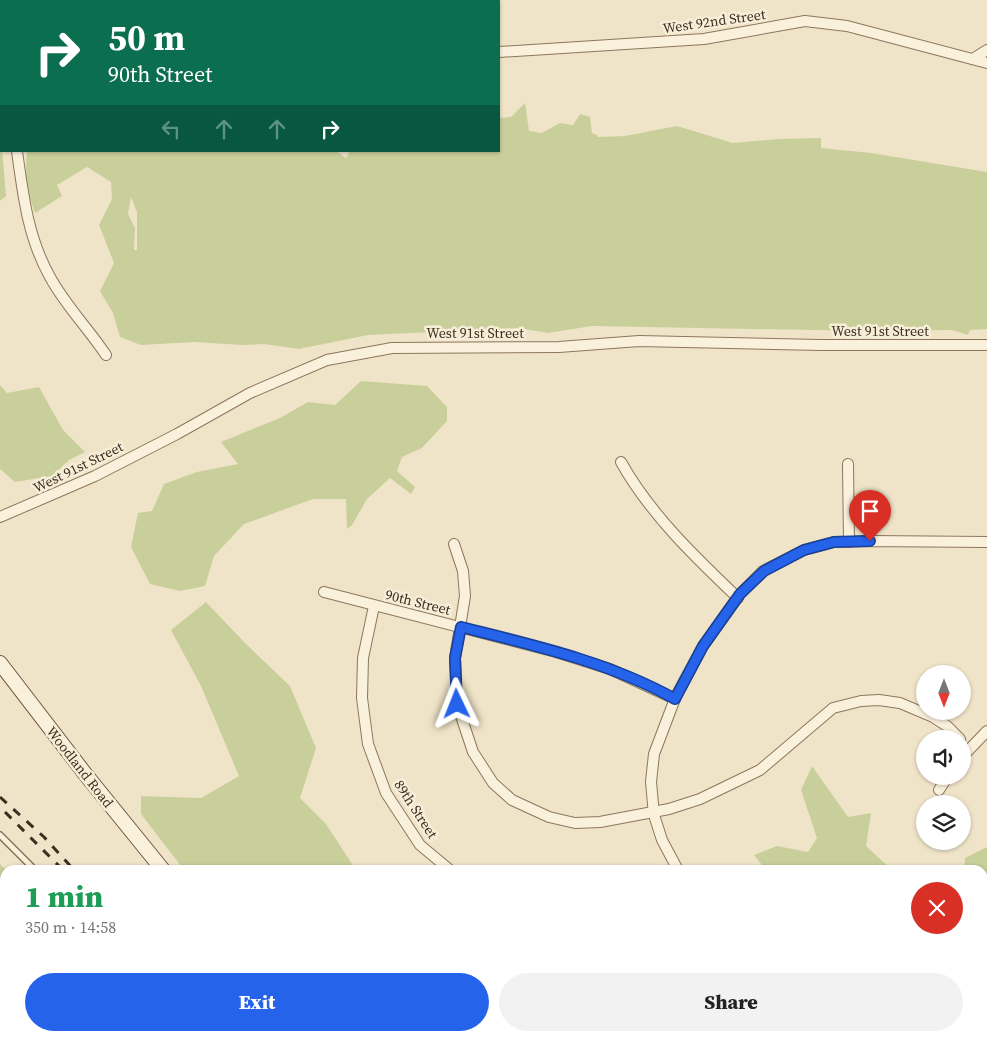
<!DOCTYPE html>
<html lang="en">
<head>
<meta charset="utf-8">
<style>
  :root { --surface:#fff; --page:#f2f2f2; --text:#222; --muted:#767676; --accent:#2563eb }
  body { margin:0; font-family:"Source Serif 4",serif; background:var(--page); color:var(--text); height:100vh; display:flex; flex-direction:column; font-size:19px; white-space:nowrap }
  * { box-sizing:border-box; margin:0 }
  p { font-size:16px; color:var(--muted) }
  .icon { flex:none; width:28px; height:28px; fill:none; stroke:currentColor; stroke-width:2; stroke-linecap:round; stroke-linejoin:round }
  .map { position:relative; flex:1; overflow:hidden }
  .drawer { position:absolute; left:0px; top:865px; width:988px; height:176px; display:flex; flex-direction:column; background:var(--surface); border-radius:15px 15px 0 0; box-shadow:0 1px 4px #0004 }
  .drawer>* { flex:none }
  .top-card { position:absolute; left:0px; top:0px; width:500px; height:152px; box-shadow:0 1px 4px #0004; background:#0b6e4f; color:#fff; overflow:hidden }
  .needle { width:32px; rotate:180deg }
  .fabs { position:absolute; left:916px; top:665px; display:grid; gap:10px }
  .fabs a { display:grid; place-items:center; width:55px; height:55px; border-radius:50%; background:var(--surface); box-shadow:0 1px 4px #0004; font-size:25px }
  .pin { position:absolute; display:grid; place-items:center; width:42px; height:42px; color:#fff; margin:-51px -21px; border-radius:50% 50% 50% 0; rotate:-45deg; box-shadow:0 0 5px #0007 }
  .pin .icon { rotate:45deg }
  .me { position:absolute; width:55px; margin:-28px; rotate:358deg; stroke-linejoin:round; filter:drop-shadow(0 0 4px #0008) }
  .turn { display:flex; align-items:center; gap:18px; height:105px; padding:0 25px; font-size:22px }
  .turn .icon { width:65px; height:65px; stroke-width:2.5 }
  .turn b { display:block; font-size:35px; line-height:42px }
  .lanes { display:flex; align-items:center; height:48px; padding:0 25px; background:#0003; justify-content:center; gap:25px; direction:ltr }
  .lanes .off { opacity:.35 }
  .round { display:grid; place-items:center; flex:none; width:52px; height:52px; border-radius:26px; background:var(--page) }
  .head { display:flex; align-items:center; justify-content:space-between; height:85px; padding:0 25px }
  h1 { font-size:30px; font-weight:800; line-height:38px; color:#1e9e55 }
  .action { display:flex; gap:10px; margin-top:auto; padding:10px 25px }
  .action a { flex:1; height:58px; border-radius:30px; background:var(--accent); color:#fff; font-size:20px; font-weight:800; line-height:58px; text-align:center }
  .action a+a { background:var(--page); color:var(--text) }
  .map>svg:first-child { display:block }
</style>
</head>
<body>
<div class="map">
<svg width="987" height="1041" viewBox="0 0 987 1041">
  <rect width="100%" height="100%" fill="#f0e4c8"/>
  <g fill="#c9cf9b" fill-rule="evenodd">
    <polygon points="32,0 198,0 199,1 32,1"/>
    <path d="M525 103 529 131 542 133 560 123 573 125 580 114 590 117 592 133 597 135 598 137 625 136 677 126 733 143 778 139 821 138V148L871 153 987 172V329L970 330 968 335 952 330 867 331 592 326 548 333 519 328 368 335 299 349 264 344 243 345 193 342 141 345 120 337 113 313 100 291 114 263 99 225 112 199 111 182 87 167 57 185 62 196 35 213 25 183 27 151H336L346 158 350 151H499V118L511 117ZM131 197 137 212V250H134L135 228 128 214Z"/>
    <polygon points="0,125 6,196 0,201"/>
    <polygon points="361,381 427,386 447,407 447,421 422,448 402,457 397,471 415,487 411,494 390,478 367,499 352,525 347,529 346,499 313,499 244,524 214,556 205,586 180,591 150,584 131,547 138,513 152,511 164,484 197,472 238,464 221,442 280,418 308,402 335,405"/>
    <polygon points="0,385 7,393 39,387 63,430 85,452 69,460 52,476 15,482 0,469"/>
    <polygon points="206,602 246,644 290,686 316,748 300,798 326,824 356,870 184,870 141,814 141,796 201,798 239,776 201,686 171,630"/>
    <polygon points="812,766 848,817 871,813 866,846 892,870 766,870 754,855 777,846 808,852 817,838 801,790"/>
    <polygon points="987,847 987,899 983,901 982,870 964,870 965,858"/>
    <polygon points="0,864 6,870 5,870 5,998 0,999"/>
    <polygon points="983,995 987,1000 987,1041 907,1041 905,1036 982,1036"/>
    <polygon points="63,1036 174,1036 177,1041 62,1041"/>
    <polygon points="231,1036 270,1036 273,1041 234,1041"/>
    <polygon points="322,1036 465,1036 478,1041 324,1041"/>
    <polygon points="496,1036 616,1036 614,1041 496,1041"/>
    <polygon points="751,1036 824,1036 818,1041 746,1041"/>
  </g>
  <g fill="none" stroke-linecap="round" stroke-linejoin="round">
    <defs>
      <polyline id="service" points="0,835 35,870"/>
      <g id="minor">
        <polyline points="499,52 704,39 805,21 847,26 987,63"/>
        <polyline points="973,59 987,50"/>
        <polyline points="0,100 1,101"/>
        <path d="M17 151C23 195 28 238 50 277 65 305 88 328 106 355"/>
        <path d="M621 462C650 514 695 557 738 598"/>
        <polyline points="848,464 849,542"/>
        <polyline points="0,517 95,476 177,434 250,393 327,360 392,348 559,347 639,341 821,345 987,345"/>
        <polyline points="454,544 463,571 465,596 455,658 457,704 473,752 493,783 512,800 549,817 575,823 600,822 669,809 700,799 760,770 833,708 861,701 879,700 900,703 933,717 947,726 960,739"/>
        <polyline points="324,592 556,652 610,669 675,699"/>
        <polyline points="374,606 363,658 362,698 368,744 386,793 420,845 450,870"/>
        <polyline points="962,757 987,731"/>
        <polyline points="939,790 948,776"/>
        <polyline points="678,870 662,840 654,815 651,782 654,754 676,696 703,646 740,594 763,571 804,550 834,542 870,541 987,542"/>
        <polyline points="0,999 5,998"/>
        <polyline points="691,1041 692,1036"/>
      </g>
      <g id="secondary">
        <polyline points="0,663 86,775 163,870"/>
        <polyline points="292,1036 296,1041"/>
      </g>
    </defs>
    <use href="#service" stroke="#8d765c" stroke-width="8"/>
    <use href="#minor" stroke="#8d765c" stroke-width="12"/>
    <use href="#secondary" stroke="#6f573f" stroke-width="16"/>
    <use href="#service" stroke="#faf1dc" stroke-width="5"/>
    <use href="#minor" stroke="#faf1dc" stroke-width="10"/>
    <use href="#secondary" stroke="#faf1dc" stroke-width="14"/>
    <g stroke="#3d2e20" stroke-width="3" stroke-dasharray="9 9" stroke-linecap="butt">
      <polyline points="0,797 44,837 74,870"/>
      <polyline points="5,812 63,870"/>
      <polyline points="198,1036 202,1041"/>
      <polyline points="208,1036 211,1041"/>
    </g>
  </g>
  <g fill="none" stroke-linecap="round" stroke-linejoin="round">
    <defs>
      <path id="route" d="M457 704 455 658 461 627C533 645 609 662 675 699L703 646 740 594 764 571 804 550 834 542 870 541"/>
    </defs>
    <use href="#route" stroke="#184099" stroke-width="12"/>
    <use href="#route" stroke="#2563eb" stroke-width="9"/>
  </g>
  <g text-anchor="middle" stroke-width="5" stroke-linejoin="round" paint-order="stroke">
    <g font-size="14" fill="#3d2e20" stroke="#f7eed8">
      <text transform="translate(714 21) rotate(-8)" y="5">West 92nd Street</text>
      <text x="880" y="336">West 91st Street</text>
      <text x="475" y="338">West 91st Street</text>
      <text transform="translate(78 467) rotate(-26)" y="5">West 91st Street</text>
      <text transform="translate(418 602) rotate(14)" y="5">90th Street</text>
      <text transform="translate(80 767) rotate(52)" y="5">Woodland Road</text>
      <text transform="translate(416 809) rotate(57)" y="5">89th Street</text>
    </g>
  </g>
</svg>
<div class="fabs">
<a><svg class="needle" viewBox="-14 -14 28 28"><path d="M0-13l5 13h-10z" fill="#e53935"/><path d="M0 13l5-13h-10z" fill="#767676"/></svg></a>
<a><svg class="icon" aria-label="sound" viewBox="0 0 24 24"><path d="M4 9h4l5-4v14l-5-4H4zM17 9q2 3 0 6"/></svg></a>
<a><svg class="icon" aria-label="layers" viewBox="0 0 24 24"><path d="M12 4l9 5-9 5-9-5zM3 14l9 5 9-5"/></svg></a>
</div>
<div class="pin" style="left:870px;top:541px;background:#d93025"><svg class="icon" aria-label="arrive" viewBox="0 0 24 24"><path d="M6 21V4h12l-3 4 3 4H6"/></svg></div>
<svg class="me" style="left:457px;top:704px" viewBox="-20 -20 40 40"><path d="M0-17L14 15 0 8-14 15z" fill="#2563eb" stroke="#fff" stroke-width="4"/></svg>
<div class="top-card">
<div class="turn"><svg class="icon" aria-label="right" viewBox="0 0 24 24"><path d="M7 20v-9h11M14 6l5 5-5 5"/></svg><div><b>50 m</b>90th Street</div></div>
<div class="lanes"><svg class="icon off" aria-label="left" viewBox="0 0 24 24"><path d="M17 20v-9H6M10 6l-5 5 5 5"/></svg><svg class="icon off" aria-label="ahead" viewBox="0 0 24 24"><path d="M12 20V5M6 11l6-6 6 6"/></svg><svg class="icon off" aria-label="ahead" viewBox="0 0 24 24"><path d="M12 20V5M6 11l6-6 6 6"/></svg><svg class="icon" aria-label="right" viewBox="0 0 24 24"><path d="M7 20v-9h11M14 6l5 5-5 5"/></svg></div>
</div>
<section class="drawer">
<div class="head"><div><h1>1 min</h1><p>350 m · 14:58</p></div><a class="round" style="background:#d93025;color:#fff"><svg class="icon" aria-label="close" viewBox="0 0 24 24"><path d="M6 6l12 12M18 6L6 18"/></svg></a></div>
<div class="action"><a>Exit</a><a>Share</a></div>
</section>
</div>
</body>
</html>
